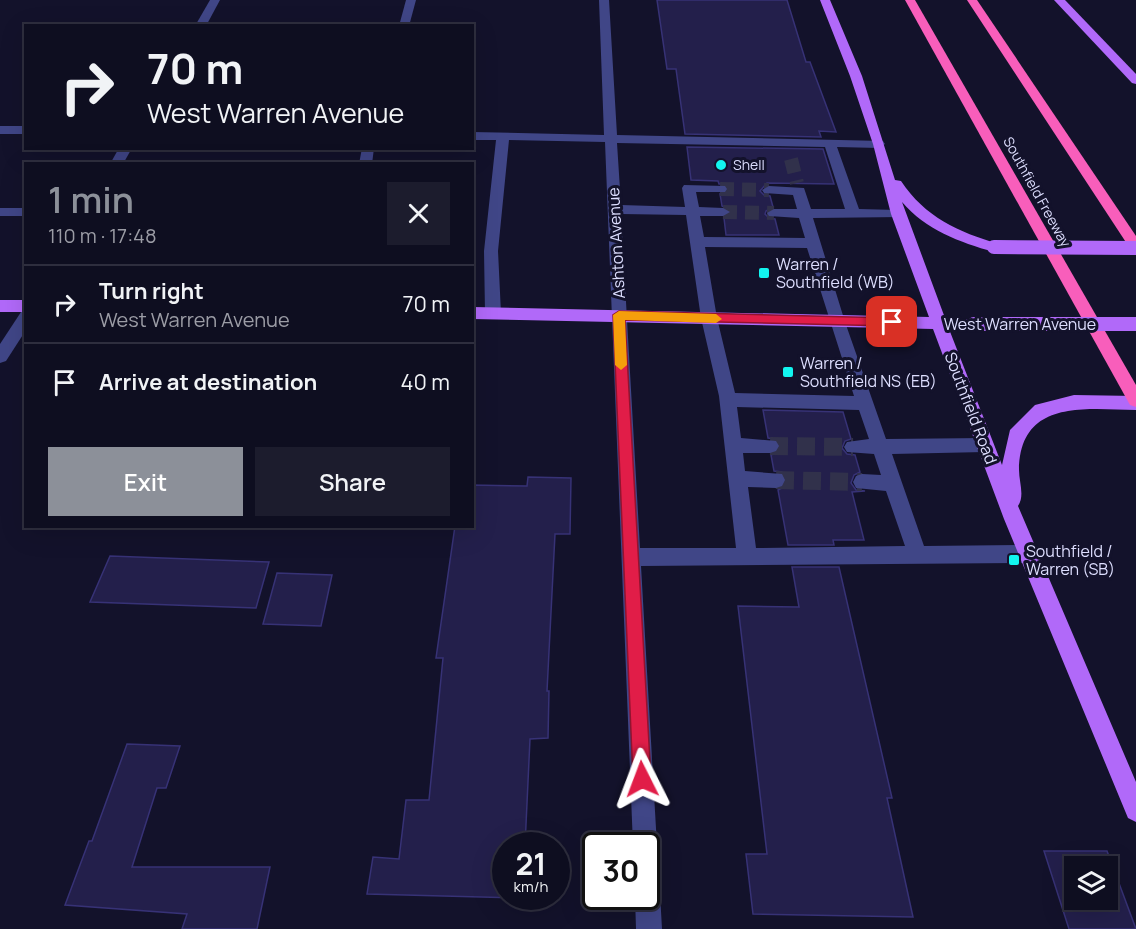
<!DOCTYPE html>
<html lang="en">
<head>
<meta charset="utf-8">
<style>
  :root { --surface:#0e0e20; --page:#1c1c2d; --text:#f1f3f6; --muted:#9b9ca5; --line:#2e2e3e; --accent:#8c9099 }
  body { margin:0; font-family:Manrope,sans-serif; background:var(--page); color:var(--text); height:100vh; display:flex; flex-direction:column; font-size:22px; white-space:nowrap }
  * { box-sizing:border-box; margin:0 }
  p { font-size:20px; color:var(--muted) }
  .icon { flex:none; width:33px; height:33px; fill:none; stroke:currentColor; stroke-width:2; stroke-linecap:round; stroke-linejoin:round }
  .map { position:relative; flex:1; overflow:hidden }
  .drawer { position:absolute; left:24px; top:162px; width:450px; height:366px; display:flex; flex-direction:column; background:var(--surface); border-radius:0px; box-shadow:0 6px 24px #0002,0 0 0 2px var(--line) }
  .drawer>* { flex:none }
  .guide { position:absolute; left:24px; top:24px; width:450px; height:126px; border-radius:0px; box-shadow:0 6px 24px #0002,0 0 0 2px var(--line); background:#0e0e20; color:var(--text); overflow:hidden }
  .buttons { position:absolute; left:1064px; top:856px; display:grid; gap:12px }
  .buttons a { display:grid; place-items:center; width:54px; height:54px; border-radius:0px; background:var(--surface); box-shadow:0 6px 24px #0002,0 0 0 2px var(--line); font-size:30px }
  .speed { position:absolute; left:492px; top:832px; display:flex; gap:12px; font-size:30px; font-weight:700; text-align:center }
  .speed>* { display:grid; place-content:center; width:78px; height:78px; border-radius:50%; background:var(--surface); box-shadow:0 6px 24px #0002,0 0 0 2px var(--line); line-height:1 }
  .speed small { font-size:15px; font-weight:400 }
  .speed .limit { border:3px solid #111; border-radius:9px; background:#fff; color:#111 }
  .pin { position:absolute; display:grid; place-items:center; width:51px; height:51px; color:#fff; margin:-26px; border-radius:12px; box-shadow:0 3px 9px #0006 }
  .me { position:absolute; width:66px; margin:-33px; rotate:357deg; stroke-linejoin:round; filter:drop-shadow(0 0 4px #0008) }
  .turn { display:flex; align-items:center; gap:21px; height:126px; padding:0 24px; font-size:27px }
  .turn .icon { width:78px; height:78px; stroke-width:2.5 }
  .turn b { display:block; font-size:42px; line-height:51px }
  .round { display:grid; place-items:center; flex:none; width:63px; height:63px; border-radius:0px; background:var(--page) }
  .headline { display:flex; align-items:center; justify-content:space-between; height:102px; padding:0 24px }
  h1 { font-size:36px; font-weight:600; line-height:45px; color:var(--accent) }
  .primary-button { display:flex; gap:12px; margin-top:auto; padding:12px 24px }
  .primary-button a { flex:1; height:69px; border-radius:0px; background:var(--accent); color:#fff; font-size:24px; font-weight:600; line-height:69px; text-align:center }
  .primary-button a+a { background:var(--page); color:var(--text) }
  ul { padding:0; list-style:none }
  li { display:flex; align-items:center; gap:18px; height:78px; padding:0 24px; border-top:2px solid var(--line) }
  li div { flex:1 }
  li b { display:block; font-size:22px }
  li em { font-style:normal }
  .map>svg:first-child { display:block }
</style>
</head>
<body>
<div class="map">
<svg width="1136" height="929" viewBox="0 0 1136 929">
  <rect width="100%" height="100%" fill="#13122b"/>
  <g fill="#231f4b" stroke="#373276" stroke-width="1.5" fill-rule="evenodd">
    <polygon points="657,0 787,0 806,62 810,62 836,132 819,131 821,137 685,134 676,69 667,69"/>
    <polygon points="687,147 823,149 834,184 767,183 760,191 764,195 770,196 773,207 766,211 765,214 769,218 775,219 779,235 726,235 724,218 732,211 722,206 720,194 727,193 729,188 725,184 719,184 718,181 691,180"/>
    <polygon points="763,410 843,412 851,439 845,441 842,448 847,454 855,455 860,472 854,475 851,483 856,490 865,491 852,492 864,540 833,540 834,545 788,545 778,490 784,487 787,479 782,472 774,471 771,455 778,452 781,445 776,439 768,438"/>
    <polygon points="528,477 571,478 570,534 555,534 547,691 549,691 548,738 530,739 525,846 506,846 506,897 523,898 367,894 373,857 399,859 406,800 429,800 443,658 436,658 455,526 472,526 472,485 527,486"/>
    <polygon points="110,556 269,562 256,608 90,602"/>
    <polygon points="792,567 839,567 892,798 887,798 913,917 753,914 746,854 767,854 738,606 799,607"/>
    <polygon points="277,573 332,575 321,626 263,624"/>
    <polygon points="127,744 180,746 166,788 157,788 132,867 270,867 257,929 182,929 187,914 65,905 89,841 92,841"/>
    <path d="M1044 851H1107L1136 929H1069ZM1074 867H1107V900H1074Z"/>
  </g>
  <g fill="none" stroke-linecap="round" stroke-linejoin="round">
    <g stroke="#31314b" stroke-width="14" stroke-dasharray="14 8" stroke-linecap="butt">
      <polyline points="791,159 797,183"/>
      <polyline points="720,189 769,190"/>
      <polyline points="723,212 774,213"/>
    </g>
    <g stroke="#31314b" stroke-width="18" stroke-dasharray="18 9" stroke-linecap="butt">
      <polyline points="770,446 853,447"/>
      <polyline points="776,480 862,482"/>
    </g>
    <g fill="#404687" fill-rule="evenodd">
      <polygon points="210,0 220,0 206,26 195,26"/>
      <polygon points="406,0 416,0 409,26 399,26"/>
      <path d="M599 0H609L617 135 883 141 885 144 879 148 837 147 859 209 898 210 905 214 903 217 813 218 845 322 886 439 985 438 991 440 994 445 991 450 985 452 892 454 924 546 1029 545 1036 548 1039 554 1036 560 1029 563 641 566 657 846 654 855 646 858V846H633L605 142 509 140 498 251 501 313 498 317H488L485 313 484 251 496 140H472V132L604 135ZM617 143 825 147 845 209H811L804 188 769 186 762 190 764 193 793 195 797 209H774L767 213 769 216 799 218 805 238 704 237 700 216H723L730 212 723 208 699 207 696 192H725L727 189 725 186 684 185 682 188 685 207 621 205ZM621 214 686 215 701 318 719 396 736 548H640ZM705 247 807 248 854 396 735 393 717 318ZM737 407 859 410 869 439 847 442 844 447 847 452 874 454 881 475 862 474 856 476 853 482 856 488 886 491 905 546 756 548 748 487 776 488 782 486 785 480 782 474 745 471 743 453H770L776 451 779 446 776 441 741 438Z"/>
      <rect x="0" y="126" width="26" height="8"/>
      <polygon points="119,148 132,148 123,164 110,164"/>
      <polygon points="362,148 374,148 372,164 359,164"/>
      <rect x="0" y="208" width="26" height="8"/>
      <polygon points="26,310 26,330 6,361 0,363 0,344 21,312"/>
      <polygon points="646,863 655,866 659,875 662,929 636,929 635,897 646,897"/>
    </g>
    <g fill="#b169f9" fill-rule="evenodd">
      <path d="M820 0H830L862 76 895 180 901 181C925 217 958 232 999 244L1001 247 994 252C959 242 926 230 902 202L945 318 980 320 982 324 980 328 949 329 1002 465 1010 430 1035 405 1074 395 1136 396V410C1085 409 1020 399 1019 470 1019 482 1025 496 1018 506L1136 782V822L1128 818 1004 519 933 329 472 319V307L929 317 891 214 873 144 850 76Z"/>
      <polygon points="1054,0 1065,0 1136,74 1136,84 1132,83"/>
      <rect x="0" y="300" width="26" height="12"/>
    </g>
    <g fill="#f85ebb" fill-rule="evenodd">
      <polygon points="905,0 915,0 1136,385 1136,407 1130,405"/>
      <polygon points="967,0 977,0 1136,236 1136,252 1131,250"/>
    </g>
    <g stroke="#b169f9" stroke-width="14">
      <polyline points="994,247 1136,248"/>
      <polyline points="974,324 1136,324"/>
    </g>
  </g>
  <polygon fill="#e11d48" stroke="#92132f" stroke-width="1.5" points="619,311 892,318 898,322 892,326 625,320 651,779 648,786 642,788 635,786 633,779 613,315"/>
  <polygon fill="#f59e0b" points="619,311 716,314 722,319 716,323 625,320 627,365 621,370 615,365 613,315"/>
  <g fill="#12f5f0" stroke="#13122b" stroke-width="2">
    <circle cx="721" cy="165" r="6"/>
    <rect x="758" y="267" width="12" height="12" rx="3"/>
    <rect x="782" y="366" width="12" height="12" rx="3"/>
    <rect x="1008" y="554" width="12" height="12" rx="3"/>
  </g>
  <g text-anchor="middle" stroke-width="6" stroke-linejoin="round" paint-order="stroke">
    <g font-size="14" fill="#dddefe" stroke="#13122b" text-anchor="start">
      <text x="733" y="170">Shell</text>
    </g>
    <g font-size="14" fill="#dddefe" stroke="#13122b">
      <text transform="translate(1037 192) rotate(61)" y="5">Southfield Freeway</text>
    </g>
    <g font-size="16" fill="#dddefe" stroke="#13122b">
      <text transform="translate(616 243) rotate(-93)" y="6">Ashton Avenue</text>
      <text x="1020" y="330">West Warren Avenue</text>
      <text transform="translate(971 408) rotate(69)" y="6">Southfield Road</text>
    </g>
    <g font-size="16" fill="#dddefe" stroke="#13122b" text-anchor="start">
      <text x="776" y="270">Warren /<tspan x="776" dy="18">Southfield (WB)</tspan></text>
      <text x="800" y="369">Warren /<tspan x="800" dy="18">Southfield NS (EB)</tspan></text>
      <text x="1026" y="557">Southfield /<tspan x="1026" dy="18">Warren (SB)</tspan></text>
    </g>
  </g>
</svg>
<div class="buttons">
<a><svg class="icon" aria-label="layers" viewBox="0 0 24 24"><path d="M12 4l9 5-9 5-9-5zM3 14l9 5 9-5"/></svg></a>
</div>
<div class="speed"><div>21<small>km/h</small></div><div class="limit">30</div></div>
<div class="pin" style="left:892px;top:322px;background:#d93025"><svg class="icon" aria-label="arrive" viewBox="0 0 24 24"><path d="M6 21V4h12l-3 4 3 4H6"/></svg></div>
<svg class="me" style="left:642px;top:779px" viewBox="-20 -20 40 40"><path d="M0-17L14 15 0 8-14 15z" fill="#e11d48" stroke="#fff" stroke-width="4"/></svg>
<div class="guide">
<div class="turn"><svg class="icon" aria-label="right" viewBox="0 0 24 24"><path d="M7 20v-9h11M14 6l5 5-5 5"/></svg><div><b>70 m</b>West Warren Avenue</div></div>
</div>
<section class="drawer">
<div class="headline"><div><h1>1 min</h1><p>110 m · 17:48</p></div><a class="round"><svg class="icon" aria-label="close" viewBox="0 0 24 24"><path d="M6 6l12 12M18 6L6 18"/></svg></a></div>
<ul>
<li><svg class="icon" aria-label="right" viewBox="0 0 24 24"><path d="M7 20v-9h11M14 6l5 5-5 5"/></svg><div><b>Turn right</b><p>West Warren Avenue</p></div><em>70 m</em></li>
<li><svg class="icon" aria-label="arrive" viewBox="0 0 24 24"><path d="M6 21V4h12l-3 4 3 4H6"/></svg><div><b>Arrive at destination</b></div><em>40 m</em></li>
</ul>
<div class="primary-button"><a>Exit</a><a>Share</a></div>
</section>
</div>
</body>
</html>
